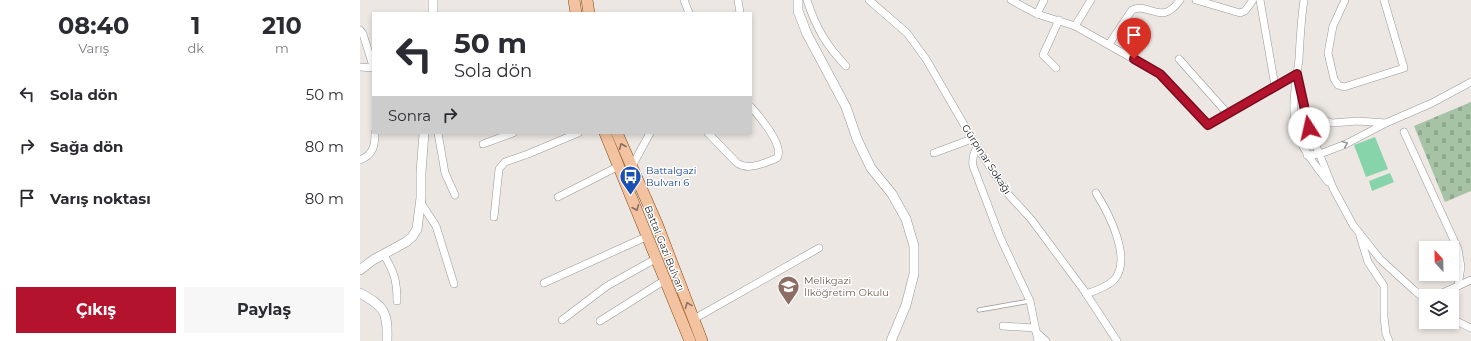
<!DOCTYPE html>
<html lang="tr">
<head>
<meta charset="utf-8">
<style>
  :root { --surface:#fff; --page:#f7f7f7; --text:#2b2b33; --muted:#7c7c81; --accent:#b4132d }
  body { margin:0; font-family:Montserrat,sans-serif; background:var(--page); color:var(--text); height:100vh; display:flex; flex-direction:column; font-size:15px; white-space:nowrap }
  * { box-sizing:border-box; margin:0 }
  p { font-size:13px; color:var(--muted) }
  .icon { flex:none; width:22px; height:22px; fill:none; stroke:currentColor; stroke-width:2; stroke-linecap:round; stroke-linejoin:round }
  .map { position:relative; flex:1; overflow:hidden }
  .drawer { display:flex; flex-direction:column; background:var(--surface); width:360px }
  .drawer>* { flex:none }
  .top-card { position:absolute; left:12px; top:12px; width:380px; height:122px; border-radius:0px; box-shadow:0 2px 6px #0003; background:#fff; color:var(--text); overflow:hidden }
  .needle { width:26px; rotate:338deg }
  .fabs { position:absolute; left:1059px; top:241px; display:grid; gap:8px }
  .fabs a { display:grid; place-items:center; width:40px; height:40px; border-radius:0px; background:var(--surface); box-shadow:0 2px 6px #0003; font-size:20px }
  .pin { position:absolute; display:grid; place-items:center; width:34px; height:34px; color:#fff; margin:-41px -17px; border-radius:50% 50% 50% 0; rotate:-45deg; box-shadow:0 0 4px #0007 }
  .pin .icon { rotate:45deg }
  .me { position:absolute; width:44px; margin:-22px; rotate:350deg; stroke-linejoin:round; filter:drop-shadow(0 0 3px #0008) }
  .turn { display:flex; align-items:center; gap:14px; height:84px; padding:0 16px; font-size:18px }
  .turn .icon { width:52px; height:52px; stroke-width:2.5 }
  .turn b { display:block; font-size:28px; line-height:34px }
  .then { display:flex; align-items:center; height:38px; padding:0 16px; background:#0003; gap:8px; font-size:15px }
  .eta { display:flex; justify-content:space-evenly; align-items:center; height:68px; text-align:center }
  .eta b { font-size:24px; font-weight:700; line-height:28px }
  .primary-button { display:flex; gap:8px; margin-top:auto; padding:8px 16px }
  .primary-button a { flex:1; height:46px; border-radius:0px; background:var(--accent); color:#fff; font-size:16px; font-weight:700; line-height:46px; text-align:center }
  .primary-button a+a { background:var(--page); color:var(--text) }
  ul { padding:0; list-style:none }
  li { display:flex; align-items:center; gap:12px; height:52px; padding:0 16px }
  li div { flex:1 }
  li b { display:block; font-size:15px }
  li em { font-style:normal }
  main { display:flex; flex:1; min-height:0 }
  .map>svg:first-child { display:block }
</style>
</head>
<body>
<main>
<section class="drawer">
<div class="eta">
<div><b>08:40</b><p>Varış</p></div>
<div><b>1</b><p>dk</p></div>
<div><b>210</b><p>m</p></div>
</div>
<ul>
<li><svg class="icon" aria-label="left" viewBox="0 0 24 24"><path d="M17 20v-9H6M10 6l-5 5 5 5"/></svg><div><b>Sola dön</b></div><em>50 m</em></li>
<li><svg class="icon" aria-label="right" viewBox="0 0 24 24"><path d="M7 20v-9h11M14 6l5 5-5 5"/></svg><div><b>Sağa dön</b></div><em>80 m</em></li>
<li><svg class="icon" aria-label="arrive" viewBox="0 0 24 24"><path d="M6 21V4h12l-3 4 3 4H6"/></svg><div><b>Varış noktası</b></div><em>80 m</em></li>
</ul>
<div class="primary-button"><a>Çıkış</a><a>Paylaş</a></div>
</section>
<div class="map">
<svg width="1111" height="341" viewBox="0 0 1111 341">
  <defs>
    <pattern id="cemetery-stones" width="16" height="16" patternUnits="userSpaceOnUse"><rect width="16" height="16" fill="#a6c3a6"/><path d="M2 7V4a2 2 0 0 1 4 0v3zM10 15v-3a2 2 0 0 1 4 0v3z" fill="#8ea78e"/></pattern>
  </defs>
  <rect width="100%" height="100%" fill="#ece7e2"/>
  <polygon fill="url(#cemetery-stones)" points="1111,102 1111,191 1085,202 1054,126"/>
  <g fill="#87d4aa">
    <polygon points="1015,137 1028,169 1006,177 994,145"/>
    <polygon points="1030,173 1034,182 1012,191 1009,181"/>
  </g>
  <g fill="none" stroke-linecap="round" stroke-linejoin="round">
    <defs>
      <polyline id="service" points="619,310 670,301"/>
      <g id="minor">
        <polyline points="324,0 329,13"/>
        <polyline points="378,0 380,13"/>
        <path d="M447 0C456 28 466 45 486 66"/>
        <polyline points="509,0 547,33 566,59 617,147 648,194 671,219 723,289 757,341"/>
        <polyline points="651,0 677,14 715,26 800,74 849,125 937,74"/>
        <polyline points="836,0 880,13 885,11 893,0"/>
        <polyline points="900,0 915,86"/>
        <path d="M944 0C941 19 940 39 939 59 936 84 929 113 939 138 945 154 958 168 968 182"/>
        <polyline points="985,0 973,26 968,53 974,79 978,85 984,87 1044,68 1024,0"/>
        <polyline points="677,14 684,0"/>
        <polyline points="715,26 731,0"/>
        <polyline points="0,30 3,34 13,66"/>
        <path d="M749 44 772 10C791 2 801 27 820 0"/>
        <polyline points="819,59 868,114"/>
        <polyline points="0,67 13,68"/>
        <polyline points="696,68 683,55 699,20"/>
        <polyline points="937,74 949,128 973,188 993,225 1020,259 1055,291 1066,300"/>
        <polyline points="946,110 958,118 972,123 998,121 1026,123"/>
        <polyline points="1044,132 1098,249 1101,267 1098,286"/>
        <polyline points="78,133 85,173 95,195"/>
        <path d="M348 133 377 163C388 171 405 163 417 158 425 146 399 116 391 107"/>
        <polyline points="123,144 153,133"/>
        <path d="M617 147C613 154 612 159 613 166L640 237 670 301 678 341"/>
        <polyline points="574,153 612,139"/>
        <polyline points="947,155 960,154 986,144 1026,123 1072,103 1111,82"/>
        <path d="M0 160C13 155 15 146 15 133"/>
        <polyline points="271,168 290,133"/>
        <polyline points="198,197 259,166"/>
        <polyline points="61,203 76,226 94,284"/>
        <polyline points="134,217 139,169 145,162 168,154 218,133"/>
        <polyline points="1000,236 1008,262 1024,286 1024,317 1026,334 1029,341"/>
        <path d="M24 255C34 272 37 280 37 301"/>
        <polyline points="184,283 288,236"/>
        <path d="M726 294C735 291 747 287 754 280 773 259 748 212 736 193"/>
        <polyline points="1076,296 1111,280"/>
        <polyline points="334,319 459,248"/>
        <polyline points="1092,319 1111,328"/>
        <polyline points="202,320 247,286 297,258"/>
        <polyline points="240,321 305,280"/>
        <polyline points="643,326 675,328"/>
        <polyline points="676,332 686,341"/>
      </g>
      <g id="tertiary">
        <polyline points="438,0 438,11 447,34 486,107 497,139 511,168 532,194 546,219 554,246 554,274 546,305 531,341"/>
        <polyline points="73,13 73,0"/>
        <polyline points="0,270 13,260 46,242 52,237 57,229 61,198 61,172 64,133"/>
        <path d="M0 293C25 307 28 312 27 341"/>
      </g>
      <g id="primary">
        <polyline points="214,0 216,13"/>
        <polyline points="227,0 229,13"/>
        <polyline points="245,133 330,341"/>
        <polyline points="257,133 297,224 342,341"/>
      </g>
    </defs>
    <use href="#service" stroke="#999" stroke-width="5"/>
    <use href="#minor" stroke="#999" stroke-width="8"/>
    <use href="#tertiary" stroke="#999" stroke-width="10"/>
    <use href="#primary" stroke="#854b0e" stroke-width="12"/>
    <use href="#service" stroke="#fff" stroke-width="3.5"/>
    <use href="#minor" stroke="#fff" stroke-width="7"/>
    <use href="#tertiary" stroke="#fff" stroke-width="9"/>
    <use href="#primary" stroke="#f2c2a1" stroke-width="11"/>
  </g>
  <defs><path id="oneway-chevron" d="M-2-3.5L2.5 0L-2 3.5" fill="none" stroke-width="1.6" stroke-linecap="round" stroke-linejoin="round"/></defs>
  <use stroke="#999" href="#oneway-chevron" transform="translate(985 144) rotate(-23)"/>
  <g stroke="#876f5e">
    <use href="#oneway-chevron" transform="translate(262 146) rotate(-113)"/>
    <use href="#oneway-chevron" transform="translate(276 208) rotate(67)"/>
    <use href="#oneway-chevron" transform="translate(328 305) rotate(-111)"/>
  </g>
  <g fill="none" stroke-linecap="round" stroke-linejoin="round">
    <defs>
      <polyline id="route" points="774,59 800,74 848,125 937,74 949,128"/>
    </defs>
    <use href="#route" stroke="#750c1d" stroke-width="10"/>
    <use href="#route" stroke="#b4132d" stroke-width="7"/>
  </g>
  <defs>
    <symbol id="bus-pin" viewBox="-11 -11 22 30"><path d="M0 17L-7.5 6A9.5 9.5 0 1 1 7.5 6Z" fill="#1a4fb4" stroke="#fff"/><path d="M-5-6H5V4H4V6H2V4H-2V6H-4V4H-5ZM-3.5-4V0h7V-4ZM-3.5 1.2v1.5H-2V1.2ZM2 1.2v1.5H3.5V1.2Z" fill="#fff"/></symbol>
    <symbol id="school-pin" viewBox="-11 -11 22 30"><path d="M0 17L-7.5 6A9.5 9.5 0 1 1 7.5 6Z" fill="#8d6e63" stroke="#fff"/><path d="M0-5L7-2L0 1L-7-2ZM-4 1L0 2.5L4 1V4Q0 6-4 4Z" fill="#fff"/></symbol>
  </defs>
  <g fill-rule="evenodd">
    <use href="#bus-pin" x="258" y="164" width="25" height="34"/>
    <use href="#school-pin" x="416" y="274" width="25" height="34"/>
  </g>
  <g text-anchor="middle" stroke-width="3" stroke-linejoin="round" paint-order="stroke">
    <g font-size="10" fill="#1c1c1c" stroke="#fff">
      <text transform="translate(627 159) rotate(57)" y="4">Gürpınar Sokağı</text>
      <text transform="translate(305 248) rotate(68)" y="4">Battal Gazi Bulvarı</text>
    </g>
    <g font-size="10" fill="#164399" stroke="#fff" text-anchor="start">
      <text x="286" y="174">Battalgazi<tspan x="286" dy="12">Bulvarı 6</tspan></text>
    </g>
    <g font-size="10" fill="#785e54" stroke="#fff" text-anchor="start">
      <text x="444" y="284">Melikgazi<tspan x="444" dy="12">İlköğretim Okulu</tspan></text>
    </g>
  </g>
</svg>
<div class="fabs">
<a><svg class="needle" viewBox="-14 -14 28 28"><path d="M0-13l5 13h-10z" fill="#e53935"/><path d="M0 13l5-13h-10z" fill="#7c7c81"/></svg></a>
<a><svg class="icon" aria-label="layers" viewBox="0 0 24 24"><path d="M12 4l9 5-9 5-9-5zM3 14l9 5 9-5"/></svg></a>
</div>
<div class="pin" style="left:774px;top:59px;background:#d93025"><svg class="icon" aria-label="arrive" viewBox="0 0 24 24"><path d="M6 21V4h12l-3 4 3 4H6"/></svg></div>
<svg class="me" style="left:949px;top:128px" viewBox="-20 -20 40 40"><circle r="19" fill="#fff"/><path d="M0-13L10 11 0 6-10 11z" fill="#b4132d"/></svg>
<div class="top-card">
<div class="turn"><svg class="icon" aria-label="left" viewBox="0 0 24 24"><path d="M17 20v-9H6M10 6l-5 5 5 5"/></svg><div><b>50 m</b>Sola dön</div></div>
<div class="then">Sonra<svg class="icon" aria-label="right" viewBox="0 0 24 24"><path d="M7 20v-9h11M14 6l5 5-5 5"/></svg></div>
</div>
</div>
</main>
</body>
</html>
